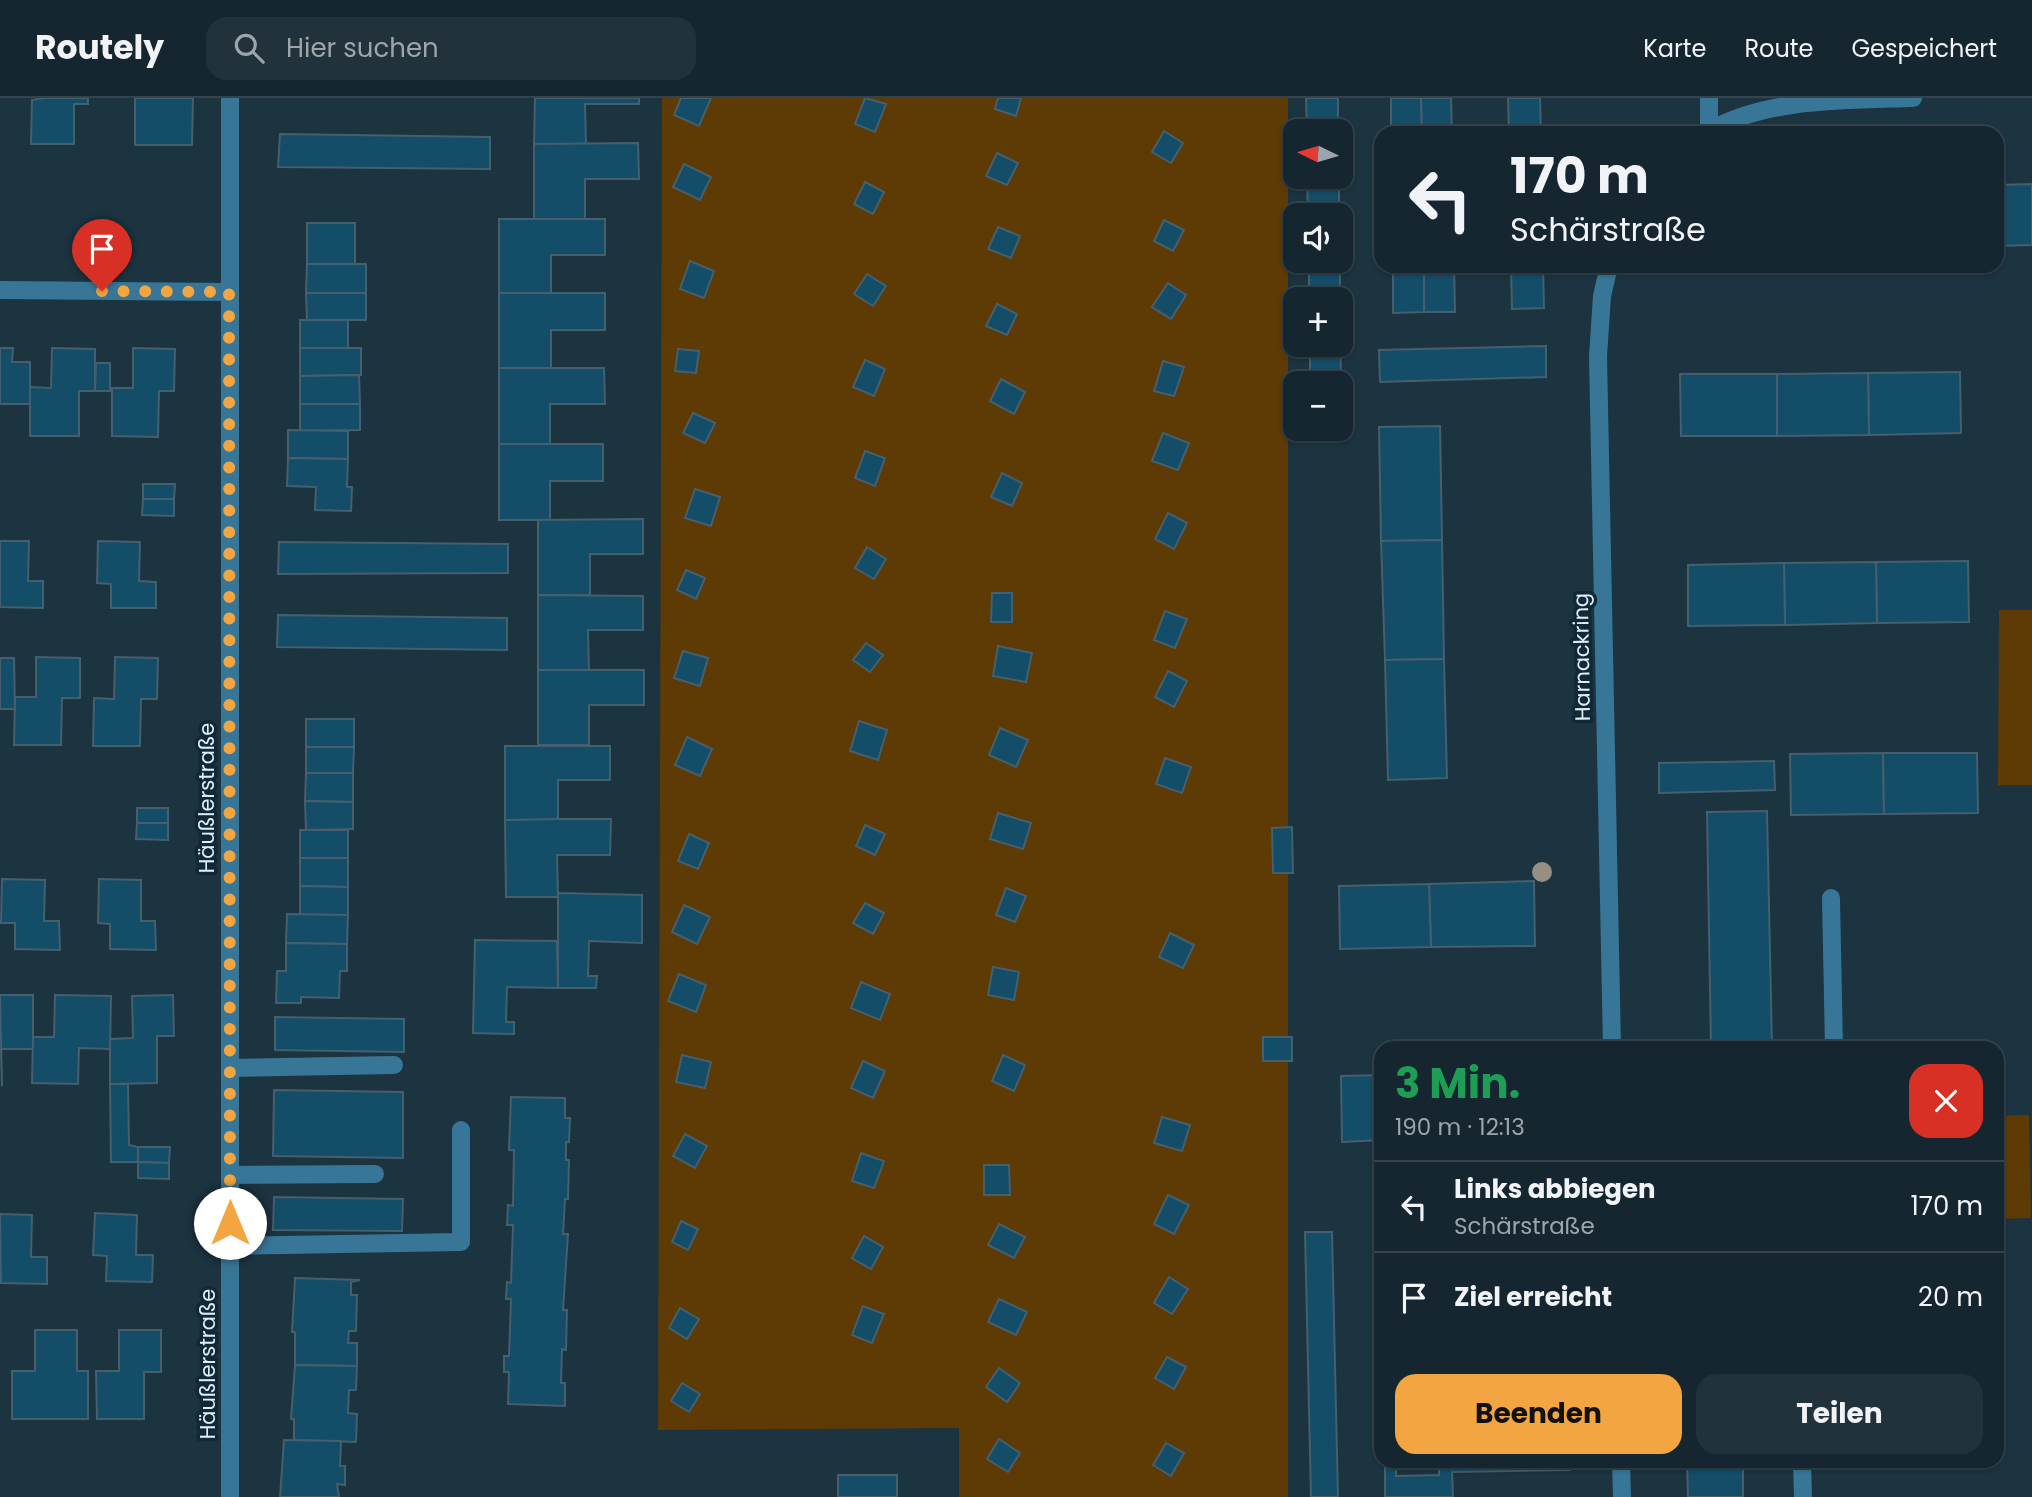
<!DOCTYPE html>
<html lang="de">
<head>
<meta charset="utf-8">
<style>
  :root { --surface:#152630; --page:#22323c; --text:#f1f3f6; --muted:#9da5ab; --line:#34434c; --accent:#f2a541 }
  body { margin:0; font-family:Poppins,sans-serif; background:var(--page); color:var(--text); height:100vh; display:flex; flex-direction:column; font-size:26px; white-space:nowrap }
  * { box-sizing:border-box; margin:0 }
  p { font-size:23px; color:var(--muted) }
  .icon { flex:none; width:38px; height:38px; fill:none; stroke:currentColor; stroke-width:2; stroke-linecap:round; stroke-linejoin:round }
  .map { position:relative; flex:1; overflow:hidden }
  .drawer { position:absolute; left:1374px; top:943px; width:630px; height:427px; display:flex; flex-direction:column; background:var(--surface); border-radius:21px; box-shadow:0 2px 5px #0004,0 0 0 2px var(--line) }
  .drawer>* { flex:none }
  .top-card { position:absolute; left:1374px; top:28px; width:630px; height:147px; border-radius:21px; box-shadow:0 2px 5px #0004,0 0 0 2px var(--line); background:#152630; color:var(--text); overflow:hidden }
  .needle { width:46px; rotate:275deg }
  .fabs { position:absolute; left:1283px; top:21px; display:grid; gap:14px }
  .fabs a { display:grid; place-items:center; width:70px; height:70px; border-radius:14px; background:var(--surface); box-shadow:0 2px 5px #0004,0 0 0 2px var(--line); font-size:35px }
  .pin { position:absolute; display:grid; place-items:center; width:60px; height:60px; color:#fff; margin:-72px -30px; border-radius:50% 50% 50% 0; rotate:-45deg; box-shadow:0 0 7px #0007 }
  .pin .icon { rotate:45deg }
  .me { position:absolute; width:77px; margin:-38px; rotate:0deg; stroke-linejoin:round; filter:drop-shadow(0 0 5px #0008) }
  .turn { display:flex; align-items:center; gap:24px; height:147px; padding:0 21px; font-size:32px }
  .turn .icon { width:91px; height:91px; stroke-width:2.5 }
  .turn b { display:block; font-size:49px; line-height:60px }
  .round { display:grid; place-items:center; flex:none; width:74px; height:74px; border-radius:21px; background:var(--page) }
  .overview { display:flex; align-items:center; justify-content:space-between; height:119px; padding:0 21px }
  h1 { font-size:42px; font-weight:700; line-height:52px; color:#1e9e55 }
  .primary-button { display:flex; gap:14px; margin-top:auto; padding:14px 21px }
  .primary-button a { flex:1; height:80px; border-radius:21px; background:var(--accent); color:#111; font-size:28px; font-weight:700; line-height:80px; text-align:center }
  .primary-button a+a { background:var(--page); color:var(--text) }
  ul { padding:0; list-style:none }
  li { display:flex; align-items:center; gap:21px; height:91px; padding:0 21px; border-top:2px solid var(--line) }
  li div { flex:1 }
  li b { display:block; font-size:26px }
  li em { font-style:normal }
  header { display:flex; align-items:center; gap:42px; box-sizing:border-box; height:98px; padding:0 35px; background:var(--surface); border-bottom:2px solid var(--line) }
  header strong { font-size:33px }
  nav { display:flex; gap:38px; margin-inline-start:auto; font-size:24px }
  .search { width:490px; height:63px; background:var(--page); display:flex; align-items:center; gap:18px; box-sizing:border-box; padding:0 24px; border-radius:21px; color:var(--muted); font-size:26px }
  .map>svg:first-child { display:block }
</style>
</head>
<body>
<header>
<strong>Routely</strong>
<div class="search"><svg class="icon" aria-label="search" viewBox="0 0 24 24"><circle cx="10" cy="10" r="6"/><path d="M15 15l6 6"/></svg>Hier suchen</div>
<nav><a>Karte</a><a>Route</a><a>Gespeichert</a></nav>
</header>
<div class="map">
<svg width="2032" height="1399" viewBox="0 0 2032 1399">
  <rect width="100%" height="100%" fill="#1c3340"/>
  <g fill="#5e3a05">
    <polygon points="662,0 1288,0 1288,1399 959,1399 959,1330 658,1332"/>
    <polygon points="1999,512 2032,512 2032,687 1998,687"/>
    <polygon points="2029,1017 2031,1120 1997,1121 1997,1018"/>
  </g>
  <g fill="#134d68" stroke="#465f6d" stroke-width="2">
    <polygon points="44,0 88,0 88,6 74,6 74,46 31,46 32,2"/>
    <polygon points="135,0 193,0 192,47 135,47"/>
    <polygon points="535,0 639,0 639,6 585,6 586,46 534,46"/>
    <polygon points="681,0 711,0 699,28 674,17"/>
    <polygon points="865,0 886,6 875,34 855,26"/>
    <polygon points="998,0 1021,0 1016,18 995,11"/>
    <polygon points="1306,0 1338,0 1338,33 1307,33"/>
    <polygon points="1391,0 1421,0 1422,35 1391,35"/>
    <polygon points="1421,0 1451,0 1452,35 1422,35"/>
    <polygon points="1508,0 1540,0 1541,35 1509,35"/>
    <polygon points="1164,33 1183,45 1171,65 1152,54"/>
    <polygon points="280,36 490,39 490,71 278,69"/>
    <polygon points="638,45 639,81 585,81 585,121 534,122 534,46"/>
    <polygon points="997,55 1018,65 1007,87 986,78"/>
    <polygon points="684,66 711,79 700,102 673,89"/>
    <polygon points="1307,79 1339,79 1339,117 1308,117"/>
    <polygon points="865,84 884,94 873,116 854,106"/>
    <polygon points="2032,86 2032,147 1997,148 1997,87"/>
    <polygon points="499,121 605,121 605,157 551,157 551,196 499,195"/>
    <polygon points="1164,122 1184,132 1173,153 1154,143"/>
    <polygon points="307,125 355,125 355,167 307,166"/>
    <polygon points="998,129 1020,138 1011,160 988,151"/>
    <polygon points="690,163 714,173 704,200 680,191"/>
    <rect x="1309" y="163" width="31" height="38"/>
    <polygon points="307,166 366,166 366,195 306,195"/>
    <polygon points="1393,168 1424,168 1424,214 1393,215"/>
    <polygon points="1424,168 1454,168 1455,214 1424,214"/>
    <polygon points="1511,168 1543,168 1544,210 1512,211"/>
    <polygon points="867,176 886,188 873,208 854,196"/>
    <polygon points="1168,185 1186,197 1171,221 1152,209"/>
    <polygon points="306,195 366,195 366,222 307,222"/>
    <polygon points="499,195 605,195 605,232 551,232 551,270 499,270"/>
    <polygon points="997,206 1017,216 1007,237 986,228"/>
    <polygon points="1340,219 1341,285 1310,285 1310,247 1340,247"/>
    <rect x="300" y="222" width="48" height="28"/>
    <polygon points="1546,248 1546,279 1380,284 1379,252"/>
    <polygon points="0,250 13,250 12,264 30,264 30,306 0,306"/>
    <polygon points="52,250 95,251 95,293 79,293 79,338 30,338 30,289 51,290"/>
    <polygon points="133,250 175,251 174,293 159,293 158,339 112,338 112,290 133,290"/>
    <polygon points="300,250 361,250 361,277 300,278"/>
    <polygon points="678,251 699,253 696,275 675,273"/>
    <polygon points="865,262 885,271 874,298 853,289"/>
    <polygon points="1163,263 1184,269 1174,298 1154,293"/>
    <polygon points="96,265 110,265 110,293 95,293"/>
    <polygon points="499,270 604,270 605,306 550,306 550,346 499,346"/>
    <polygon points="1960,274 1961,335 1869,337 1868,275"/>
    <polygon points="1868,275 1869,337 1777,338 1777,276"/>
    <polygon points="1680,276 1777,276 1777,338 1681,338"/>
    <polygon points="359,277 360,306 300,306 300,278"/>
    <polygon points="1001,281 1025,294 1014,316 990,303"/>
    <polygon points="300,306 360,306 360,332 300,333"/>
    <polygon points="693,315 715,325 705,345 683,335"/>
    <polygon points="1440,328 1442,442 1381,443 1379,329"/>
    <polygon points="288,332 348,333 348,361 288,360"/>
    <polygon points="1163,335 1189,345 1178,372 1152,363"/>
    <polygon points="499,346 603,346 603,383 550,383 550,422 499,422"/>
    <polygon points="865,353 885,360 875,388 855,380"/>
    <polygon points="288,360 348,361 347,389 352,389 351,413 315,412 316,389 287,388"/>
    <polygon points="1002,375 1022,385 1012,408 991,399"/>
    <polygon points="143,386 175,386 174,401 143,401"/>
    <polygon points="695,391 720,399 711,428 685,420"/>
    <polygon points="143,401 174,401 174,418 142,417"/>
    <polygon points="1168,415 1187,425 1174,451 1155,441"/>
    <polygon points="643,421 643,456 590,456 590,497 538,497 538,422"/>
    <polygon points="1442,442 1444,561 1385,562 1381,443"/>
    <polygon points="0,443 29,443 28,483 43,483 43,510 0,509"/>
    <polygon points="98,443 140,444 139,483 156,484 156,510 111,510 111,486 97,485"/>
    <polygon points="279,444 508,446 508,475 278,476"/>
    <polygon points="867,449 886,461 874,481 855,470"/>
    <polygon points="1968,463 1969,524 1877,525 1876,464"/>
    <polygon points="1876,464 1877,525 1785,527 1784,465"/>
    <polygon points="1784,465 1785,527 1688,528 1688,467"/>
    <polygon points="686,472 705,480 696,501 677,492"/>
    <polygon points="992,495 1012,495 1012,524 991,524"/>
    <polygon points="538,497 643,498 643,532 588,532 589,572 538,572"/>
    <polygon points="1165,513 1187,521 1175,550 1154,542"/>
    <polygon points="278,517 507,520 507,552 277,549"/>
    <polygon points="866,545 883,557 870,574 853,562"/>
    <polygon points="998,548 1032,555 1026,584 993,578"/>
    <polygon points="683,553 708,560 700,588 674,580"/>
    <polygon points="36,559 80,560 80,600 62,600 61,647 14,647 15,599 36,599"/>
    <polygon points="115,559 158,560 157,601 141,601 140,648 93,648 94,600 114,601"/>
    <polygon points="0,560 14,560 15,611 0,611"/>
    <polygon points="1444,561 1447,680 1388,682 1385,562"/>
    <polygon points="538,572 644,572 644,607 589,607 589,647 538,647"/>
    <polygon points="1168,573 1187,583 1174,609 1155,599"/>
    <rect x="306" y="621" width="48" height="28"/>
    <polygon points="859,623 887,632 878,662 850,653"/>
    <polygon points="1000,630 1028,642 1016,669 989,657"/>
    <polygon points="687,639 712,651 700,678 675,667"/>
    <polygon points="505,648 610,648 610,682 558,682 558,723 505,722"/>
    <polygon points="306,649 354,649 353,675 306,675"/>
    <polygon points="1883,655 1884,716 1791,717 1790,656"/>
    <polygon points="1883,655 1977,655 1978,715 1884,716"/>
    <polygon points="1165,660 1191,669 1182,695 1156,686"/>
    <polygon points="1774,663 1775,692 1659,695 1659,665"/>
    <polygon points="306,675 353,675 353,704 305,703"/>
    <polygon points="305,703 353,704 353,731 306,732"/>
    <rect x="137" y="710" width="31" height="15"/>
    <polygon points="1767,713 1772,950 1711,950 1707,714"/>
    <polygon points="998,715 1031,725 1023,751 990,741"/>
    <polygon points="557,721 611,721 610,757 557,757 558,799 506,799 505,722"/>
    <polygon points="137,725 168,725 168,742 136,741"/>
    <polygon points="865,727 885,736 875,757 856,748"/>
    <polygon points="1292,729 1293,775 1273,775 1272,730"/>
    <rect x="300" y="732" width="48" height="28"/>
    <polygon points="689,736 709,745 698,771 678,763"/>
    <polygon points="300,760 348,760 348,789 300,788"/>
    <polygon points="2,781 45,782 44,823 59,823 60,852 15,851 15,825 1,825"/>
    <polygon points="99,781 141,782 141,823 155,823 156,852 110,851 110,826 98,825"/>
    <polygon points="1534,783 1535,848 1431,849 1429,786"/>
    <polygon points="1429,786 1431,849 1340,851 1339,788"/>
    <polygon points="300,788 348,789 348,817 300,817"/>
    <polygon points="1006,790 1026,798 1015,824 996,817"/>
    <polygon points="558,795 642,797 642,845 589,843 588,878 597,878 596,890 558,890"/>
    <polygon points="865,805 884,815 873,836 853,825"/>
    <polygon points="684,807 710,819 697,846 672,834"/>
    <polygon points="287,816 348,817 347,846 286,845"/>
    <polygon points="1170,835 1194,847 1183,870 1159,859"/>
    <polygon points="475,842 557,843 558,890 507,889 506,924 514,924 514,936 473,935"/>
    <polygon points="286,845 347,846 347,873 340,873 339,900 301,899 301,905 276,905 277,873 286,873"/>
    <polygon points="993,869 1019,874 1014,902 988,897"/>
    <polygon points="679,876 706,887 696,914 668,903"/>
    <polygon points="861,884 890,896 880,922 851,910"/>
    <polygon points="0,897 33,897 33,951 1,951 2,988"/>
    <polygon points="55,897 111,898 110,951 79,950 78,986 32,985 33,939 54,939"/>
    <polygon points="173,897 174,938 157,938 157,985 110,986 110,941 133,940 132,898"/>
    <polygon points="275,919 404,921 404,954 275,952"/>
    <rect x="1263" y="939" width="29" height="24"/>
    <polygon points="682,957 711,964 705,990 676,984"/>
    <polygon points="1003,957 1025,967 1014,993 992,983"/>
    <polygon points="863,963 885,973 873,1000 851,990"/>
    <polygon points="1381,977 1381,1042 1342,1044 1341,978"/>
    <polygon points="110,986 128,986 129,1047 138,1049 138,1064 111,1064"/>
    <polygon points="274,992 403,994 403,1060 273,1058"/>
    <polygon points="511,999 565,1000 565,1020 570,1020 569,1044 566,1044 566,1062 569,1062 568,1101 565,1101 563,1136 568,1136 563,1212 567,1212 566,1252 562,1251 561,1285 565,1285 565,1308 508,1306 509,1274 504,1274 504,1258 509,1258 511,1201 506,1201 507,1184 511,1185 513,1127 507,1127 508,1107 513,1108 514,1052 509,1052"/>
    <polygon points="1162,1019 1190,1027 1182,1053 1154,1045"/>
    <polygon points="685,1036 707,1048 695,1070 673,1058"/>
    <polygon points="138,1049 170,1049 169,1065 138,1064"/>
    <polygon points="861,1055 884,1063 874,1090 852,1083"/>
    <polygon points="138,1064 169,1065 169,1081 138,1080"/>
    <polygon points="984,1067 1009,1067 1010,1097 984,1097"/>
    <polygon points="1168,1097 1189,1107 1174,1136 1154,1126"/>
    <polygon points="274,1099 403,1101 402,1133 273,1132"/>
    <polygon points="95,1115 137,1117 136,1157 153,1157 152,1184 106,1183 107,1158 93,1157"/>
    <polygon points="0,1116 32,1117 31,1159 47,1159 47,1186 1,1185"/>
    <polygon points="681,1123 698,1131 688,1152 672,1144"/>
    <polygon points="999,1126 1025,1139 1014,1160 988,1147"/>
    <polygon points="1305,1134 1332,1134 1338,1399 1311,1399"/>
    <polygon points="864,1138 883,1149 871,1171 852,1160"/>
    <polygon points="1169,1179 1188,1191 1172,1216 1154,1205"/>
    <polygon points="295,1180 360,1182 351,1184 351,1197 357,1197 356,1233 349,1233 348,1245 357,1245 357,1268 295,1267 295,1234 292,1234"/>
    <polygon points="999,1201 1027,1214 1016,1237 988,1224"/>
    <polygon points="863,1208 884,1216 872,1245 852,1237"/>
    <polygon points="680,1210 699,1221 687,1241 669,1230"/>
    <polygon points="35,1232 77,1232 77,1273 88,1273 88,1321 12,1321 12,1273 35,1273"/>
    <polygon points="119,1232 161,1232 161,1274 144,1274 144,1321 97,1321 96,1273 119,1273"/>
    <polygon points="1167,1259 1186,1269 1174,1291 1155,1280"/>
    <polygon points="295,1267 357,1268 356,1292 349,1292 348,1315 357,1316 356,1344 294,1342 294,1321 291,1321"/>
    <polygon points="999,1270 1020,1285 1007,1304 986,1289"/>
    <polygon points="682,1285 700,1296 689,1314 671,1303"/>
    <polygon points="999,1341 1020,1355 1008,1374 987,1361"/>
    <polygon points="284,1342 341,1343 340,1368 345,1368 345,1387 337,1386 339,1399 280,1399"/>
    <polygon points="1166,1345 1184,1355 1171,1378 1153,1367"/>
    <polygon points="1385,1363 1396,1363 1396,1378 1439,1377 1439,1363 1570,1363 1570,1372 1452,1374 1453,1399 1385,1399"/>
    <polygon points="1687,1363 1743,1363 1743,1399 1688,1399"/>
    <rect x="838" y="1377" width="59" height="22"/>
  </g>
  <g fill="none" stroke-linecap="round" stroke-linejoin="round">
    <g stroke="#387697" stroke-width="18">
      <polyline points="1709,0 1709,32"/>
      <polyline points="1831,800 1834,950"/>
      <polyline points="230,970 394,967"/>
      <polyline points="230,1077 375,1076"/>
      <polyline points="230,1148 461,1144 461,1032"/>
      <polyline points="1802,1363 1803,1399"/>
    </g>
    <g stroke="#387697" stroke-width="18">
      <polyline points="230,0 230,1399"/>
      <path d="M1706 35C1763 0 1846 2 1913 0"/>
      <polyline points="1609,168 1602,198 1598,258 1612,950"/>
      <polyline points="0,192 229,194"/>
      <polyline points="1621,1363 1622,1399"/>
    </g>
  </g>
  <circle fill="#978f81" cx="1542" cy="774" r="10"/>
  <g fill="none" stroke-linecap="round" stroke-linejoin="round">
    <polyline stroke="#f2a541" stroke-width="12" stroke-dasharray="0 21.6" points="102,193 229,194 230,1125"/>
  </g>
  <g text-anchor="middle" stroke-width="7" stroke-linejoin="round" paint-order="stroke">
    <g font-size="21" fill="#e0eef6" stroke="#112936">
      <text transform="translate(1582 559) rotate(-91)" y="7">Harnackring</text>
      <text transform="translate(207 700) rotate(-90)" y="7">Häußlerstraße</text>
      <text transform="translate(208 1266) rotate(-90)" y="7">Häußlerstraße</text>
    </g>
  </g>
</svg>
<div class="fabs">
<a><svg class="needle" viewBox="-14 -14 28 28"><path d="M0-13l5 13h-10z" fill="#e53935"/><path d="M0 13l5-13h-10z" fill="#9da5ab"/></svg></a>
<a><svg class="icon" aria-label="sound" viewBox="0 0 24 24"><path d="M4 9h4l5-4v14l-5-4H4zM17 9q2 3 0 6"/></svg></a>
<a>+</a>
<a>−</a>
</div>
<div class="pin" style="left:102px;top:193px;background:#d93025"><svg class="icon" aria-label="arrive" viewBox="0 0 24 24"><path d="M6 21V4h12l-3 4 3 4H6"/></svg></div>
<svg class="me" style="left:230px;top:1125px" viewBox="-20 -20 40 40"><circle r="19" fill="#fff"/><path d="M0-13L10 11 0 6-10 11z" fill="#f2a541"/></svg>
<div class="top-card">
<div class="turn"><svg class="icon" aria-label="left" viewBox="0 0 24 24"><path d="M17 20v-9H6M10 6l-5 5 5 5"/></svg><div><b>170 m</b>Schärstraße</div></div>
</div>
<section class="drawer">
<div class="overview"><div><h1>3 Min.</h1><p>190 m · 12:13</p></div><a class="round" style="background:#d93025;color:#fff"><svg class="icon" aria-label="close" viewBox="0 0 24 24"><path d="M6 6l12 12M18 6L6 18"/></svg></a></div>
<ul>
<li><svg class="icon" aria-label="left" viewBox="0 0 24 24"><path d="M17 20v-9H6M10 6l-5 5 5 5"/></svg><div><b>Links abbiegen</b><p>Schärstraße</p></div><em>170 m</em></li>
<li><svg class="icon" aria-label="arrive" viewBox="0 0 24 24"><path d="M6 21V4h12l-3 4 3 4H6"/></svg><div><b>Ziel erreicht</b></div><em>20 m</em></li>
</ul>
<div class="primary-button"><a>Beenden</a><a>Teilen</a></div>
</section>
</div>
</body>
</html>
